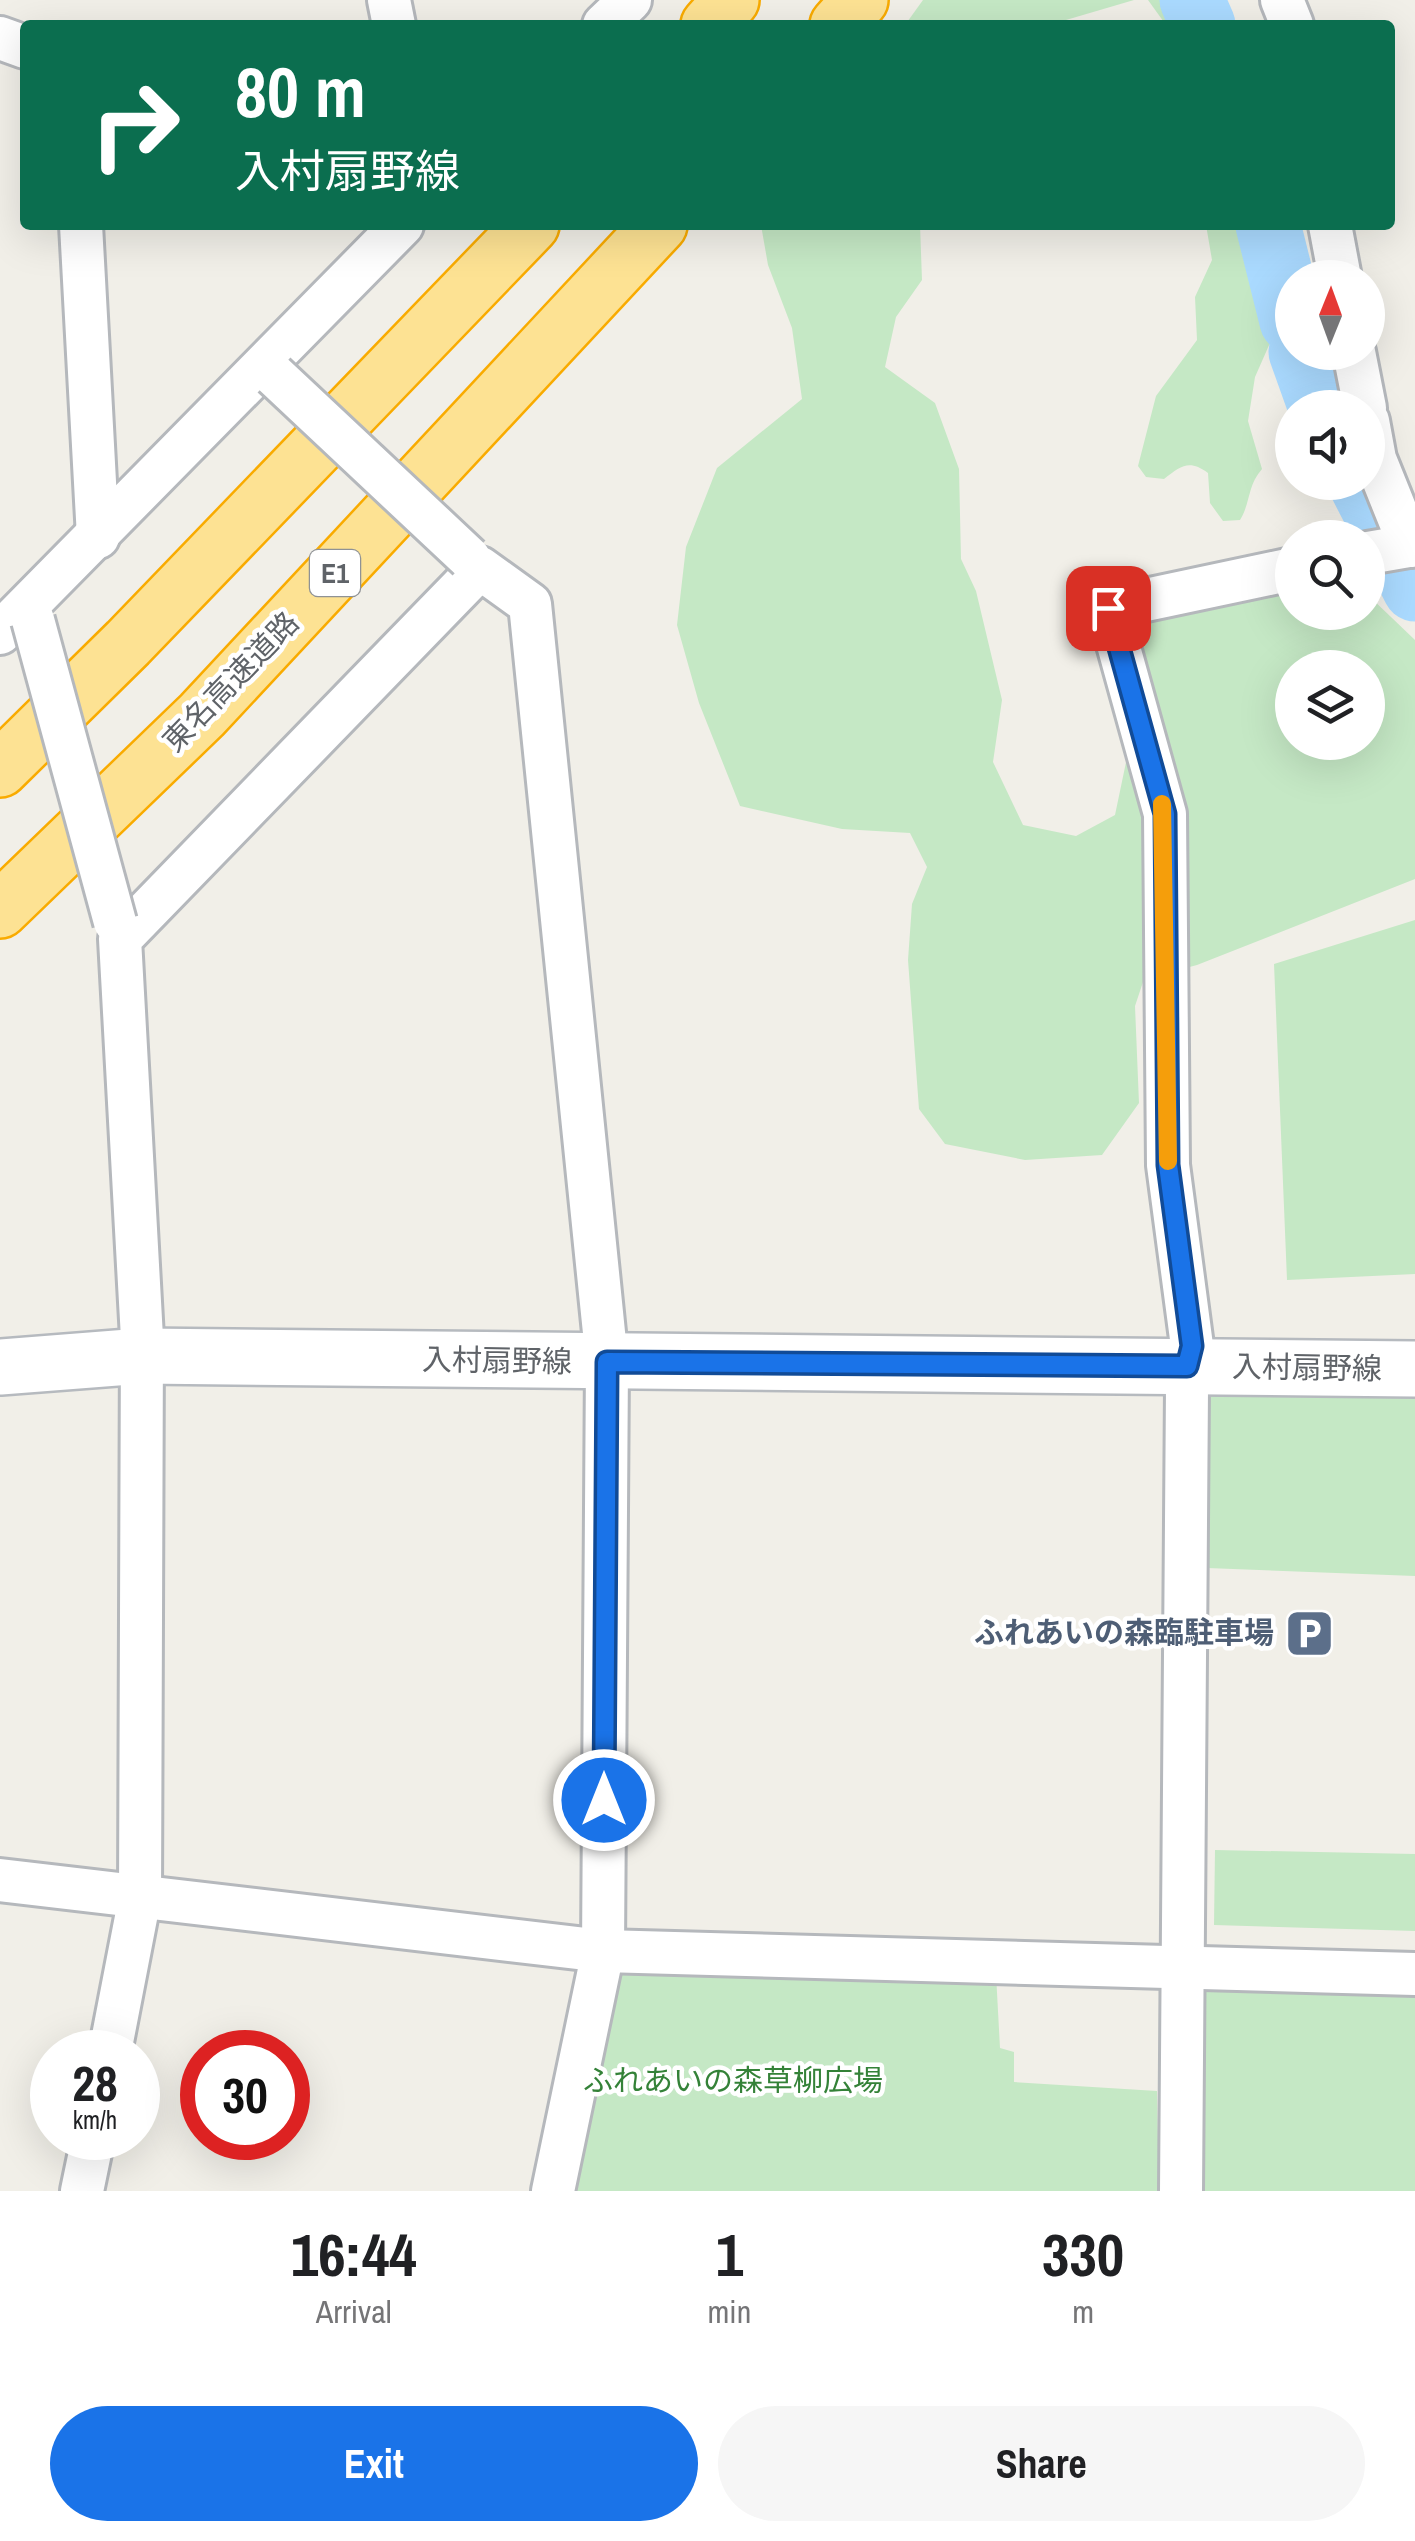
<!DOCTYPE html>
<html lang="en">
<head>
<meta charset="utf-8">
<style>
  :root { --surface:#fff; --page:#f6f6f6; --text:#202124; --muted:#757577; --accent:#1a73e8 }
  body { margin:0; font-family:"Archivo Narrow","Noto Sans JP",sans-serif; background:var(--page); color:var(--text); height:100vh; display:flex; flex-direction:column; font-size:38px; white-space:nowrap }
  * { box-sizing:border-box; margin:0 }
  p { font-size:32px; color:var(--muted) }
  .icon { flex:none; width:55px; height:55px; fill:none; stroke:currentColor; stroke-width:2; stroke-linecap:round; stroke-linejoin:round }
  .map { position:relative; height:2191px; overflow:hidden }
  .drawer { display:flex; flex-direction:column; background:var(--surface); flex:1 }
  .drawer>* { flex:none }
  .banner { position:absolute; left:20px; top:20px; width:1375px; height:210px; border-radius:10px; box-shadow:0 10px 40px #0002; background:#0b6e4f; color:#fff; overflow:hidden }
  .needle { width:65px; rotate:1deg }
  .tools { position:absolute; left:1275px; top:260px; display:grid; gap:20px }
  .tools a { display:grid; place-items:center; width:110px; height:110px; border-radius:50%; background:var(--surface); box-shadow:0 10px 40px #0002; font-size:50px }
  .speed { position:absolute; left:30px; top:2030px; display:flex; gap:20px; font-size:50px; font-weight:700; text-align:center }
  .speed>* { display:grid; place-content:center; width:130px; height:130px; border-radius:50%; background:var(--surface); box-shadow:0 10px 40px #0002; line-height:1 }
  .speed small { font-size:25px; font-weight:400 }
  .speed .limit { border:15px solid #d22; background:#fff; color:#111 }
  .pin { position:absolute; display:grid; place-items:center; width:85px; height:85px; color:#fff; margin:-42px; border-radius:20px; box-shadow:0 5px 15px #0006 }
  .me { position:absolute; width:110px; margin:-55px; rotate:0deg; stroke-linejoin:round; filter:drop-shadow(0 0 8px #0008) }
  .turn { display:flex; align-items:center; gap:35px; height:210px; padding:0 50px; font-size:45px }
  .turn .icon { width:130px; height:130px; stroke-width:2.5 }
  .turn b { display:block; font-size:70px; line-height:85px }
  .eta { display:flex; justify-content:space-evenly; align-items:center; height:170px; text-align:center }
  .eta b { font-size:60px; font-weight:700; line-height:70px }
  .cta { display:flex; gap:20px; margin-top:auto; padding:20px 50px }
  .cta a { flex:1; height:115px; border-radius:60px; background:var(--accent); color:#fff; font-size:40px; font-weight:700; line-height:115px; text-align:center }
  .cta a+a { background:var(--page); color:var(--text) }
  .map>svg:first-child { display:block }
</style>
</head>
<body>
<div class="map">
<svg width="1415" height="2191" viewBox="0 0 1415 2191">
  <rect width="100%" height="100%" fill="#f1efe8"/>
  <g fill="#c5e8c5" fill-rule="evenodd">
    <polygon points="923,0 1134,0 1049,25 905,25"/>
    <polygon points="1148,0 1214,0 1213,25 1166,25"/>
    <path d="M761 225H920L922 280 896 317 885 367 935 403 959 469 961 559 976 591 1002 700 993 762 1023 825 1076 836 1115 815 1134 724 1133 641 1153 612 1292 581V612H1368V595L1415 640V879L1197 965 1144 979 1135 1006 1139 1103 1102 1155 1025 1160 945 1144 919 1109 908 960 912 904 927 867 910 833 842 829 740 806 699 703 677 625 686 547 717 468 802 399 792 328 768 265ZM1292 668H1368V742H1292Z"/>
    <path d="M1206 225H1248L1279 299 1270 343 1255 377 1248 421 1262 469C1247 486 1251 502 1240 520L1223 521 1210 503 1208 473C1189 459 1181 466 1164 479L1146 477 1138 466 1156 396 1197 340 1195 297 1212 260Z"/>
    <polygon points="1415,920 1415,1274 1287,1280 1274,964"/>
    <polygon points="1206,1395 1415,1397 1415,1576 1207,1568"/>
    <polygon points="1215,1850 1415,1854 1415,1931 1214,1925"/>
    <polygon points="612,1968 996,1974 1000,2048 1014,2052 1014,2082 1157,2091 1159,2191 568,2191"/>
    <polygon points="1220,1980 1415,1986 1415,2191 1195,2191 1196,2000"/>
  </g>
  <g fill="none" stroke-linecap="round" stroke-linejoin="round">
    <g stroke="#aadaff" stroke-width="65">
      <polyline points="1192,0 1203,25"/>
      <polyline points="1268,225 1292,321"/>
      <polyline points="1301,352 1321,408"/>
      <polyline points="1360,482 1415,589"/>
    </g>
    <defs>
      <g id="street">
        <polyline points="389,0 394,25"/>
        <polyline points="1282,0 1292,25"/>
        <polyline points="604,25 630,0"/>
        <polyline points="0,38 25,47"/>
        <polyline points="81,225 98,537"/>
        <polyline points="1330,225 1340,278"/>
        <polyline points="1354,352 1365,408"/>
        <polyline points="1368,421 1375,459 1410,546"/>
        <polyline points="1368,553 1415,545"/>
        <polyline points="0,633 402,225"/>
        <polyline points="0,1880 603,1951 1415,1974"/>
        <polyline points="110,2052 140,1897 142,1338 120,939 480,568 530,604 607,1362 603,1951 553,2191"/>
        <polyline points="82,2191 93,2138"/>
        <polyline points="1181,2191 1187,1388 1192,1346 1168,1165 1165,814 1108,608 1292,569"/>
      </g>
      <polyline id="secondary" points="0,1367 142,1356 1415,1369"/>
      <g id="highway">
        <polyline points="709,25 731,0"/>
        <polyline points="838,25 860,0"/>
        <polyline points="0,769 128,643 531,225"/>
        <polyline points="0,910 202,715 659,225"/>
      </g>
    </defs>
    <use href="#street" stroke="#b5b8bc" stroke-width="48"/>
    <use href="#secondary" stroke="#b6babf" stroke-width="60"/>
    <use href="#highway" stroke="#f9ab00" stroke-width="60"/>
    <use href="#street" stroke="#fff" stroke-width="42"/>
    <use href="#secondary" stroke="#fff" stroke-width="55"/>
    <use href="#highway" stroke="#fde293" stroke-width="55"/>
    <defs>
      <g id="street-bridge">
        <polyline points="274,375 469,558"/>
        <polyline points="33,620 115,922"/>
      </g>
    </defs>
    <use href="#street-bridge" stroke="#b5b8bc" stroke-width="48" stroke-linecap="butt"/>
    <use href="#street-bridge" stroke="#fff" stroke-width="42"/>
  </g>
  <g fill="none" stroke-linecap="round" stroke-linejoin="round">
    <defs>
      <polyline id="route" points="604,1800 607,1362 1187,1366 1192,1346 1168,1165 1165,814 1108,608"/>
    </defs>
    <use href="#route" stroke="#114b97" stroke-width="25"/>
    <use href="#route" stroke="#1a73e8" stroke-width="18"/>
    <polyline stroke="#f59e0b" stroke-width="18" points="1162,804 1168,1161"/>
  </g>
  <defs>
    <symbol id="parking-square" viewBox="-11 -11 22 22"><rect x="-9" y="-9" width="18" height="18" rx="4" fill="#5c6f8a" stroke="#fff"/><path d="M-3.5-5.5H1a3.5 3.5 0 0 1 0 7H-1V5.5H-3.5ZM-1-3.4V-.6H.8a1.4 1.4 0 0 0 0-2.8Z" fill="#fff"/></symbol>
  </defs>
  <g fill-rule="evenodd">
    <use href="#parking-square" x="1282" y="1606" width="55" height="55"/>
  </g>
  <g text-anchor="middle" stroke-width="9" stroke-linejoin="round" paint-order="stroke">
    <rect fill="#fff" stroke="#8f9295" stroke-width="2.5" x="310" y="550" width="50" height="46" rx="8"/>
    <g font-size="28" font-weight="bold" fill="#5f6368">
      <text x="335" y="583">E1</text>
    </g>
    <g font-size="30" fill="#5f6368" stroke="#fff">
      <text transform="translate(231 682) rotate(-46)" y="10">東名高速道路</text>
      <text transform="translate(497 1361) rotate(1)" y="10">入村扇野線</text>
      <text transform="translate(1307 1368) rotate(1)" y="10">入村扇野線</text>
    </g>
    <g font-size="30" font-weight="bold" fill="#4e5e75" stroke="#fff" text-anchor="end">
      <text x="1274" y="1643">ふれあいの森臨駐車場</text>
    </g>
    <g font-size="30" fill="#348238" stroke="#fff">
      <text x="733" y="2091">ふれあいの森草柳広場</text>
    </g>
  </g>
</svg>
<div class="tools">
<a><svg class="needle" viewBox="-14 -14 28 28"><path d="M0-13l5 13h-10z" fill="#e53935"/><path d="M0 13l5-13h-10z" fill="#757577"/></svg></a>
<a><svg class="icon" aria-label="sound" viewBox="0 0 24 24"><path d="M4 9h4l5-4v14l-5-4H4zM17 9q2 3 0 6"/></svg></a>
<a><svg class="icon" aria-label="search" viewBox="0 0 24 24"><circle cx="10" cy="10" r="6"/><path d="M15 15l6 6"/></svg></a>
<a><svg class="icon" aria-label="layers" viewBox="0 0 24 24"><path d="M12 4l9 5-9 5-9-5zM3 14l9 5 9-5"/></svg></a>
</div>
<div class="speed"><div>28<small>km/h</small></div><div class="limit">30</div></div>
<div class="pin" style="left:1108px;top:608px;background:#d93025"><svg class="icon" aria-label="arrive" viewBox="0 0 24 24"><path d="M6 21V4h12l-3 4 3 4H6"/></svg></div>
<svg class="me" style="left:604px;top:1800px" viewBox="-20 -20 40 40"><circle r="17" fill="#1a73e8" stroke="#fff" stroke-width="3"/><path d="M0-11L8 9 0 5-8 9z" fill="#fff"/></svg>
<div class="banner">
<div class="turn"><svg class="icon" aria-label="right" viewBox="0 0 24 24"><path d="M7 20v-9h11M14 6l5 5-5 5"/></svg><div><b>80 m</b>入村扇野線</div></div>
</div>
</div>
<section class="drawer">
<div class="eta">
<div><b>16:44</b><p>Arrival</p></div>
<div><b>1</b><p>min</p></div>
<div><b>330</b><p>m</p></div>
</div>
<div class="cta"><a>Exit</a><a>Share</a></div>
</section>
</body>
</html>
